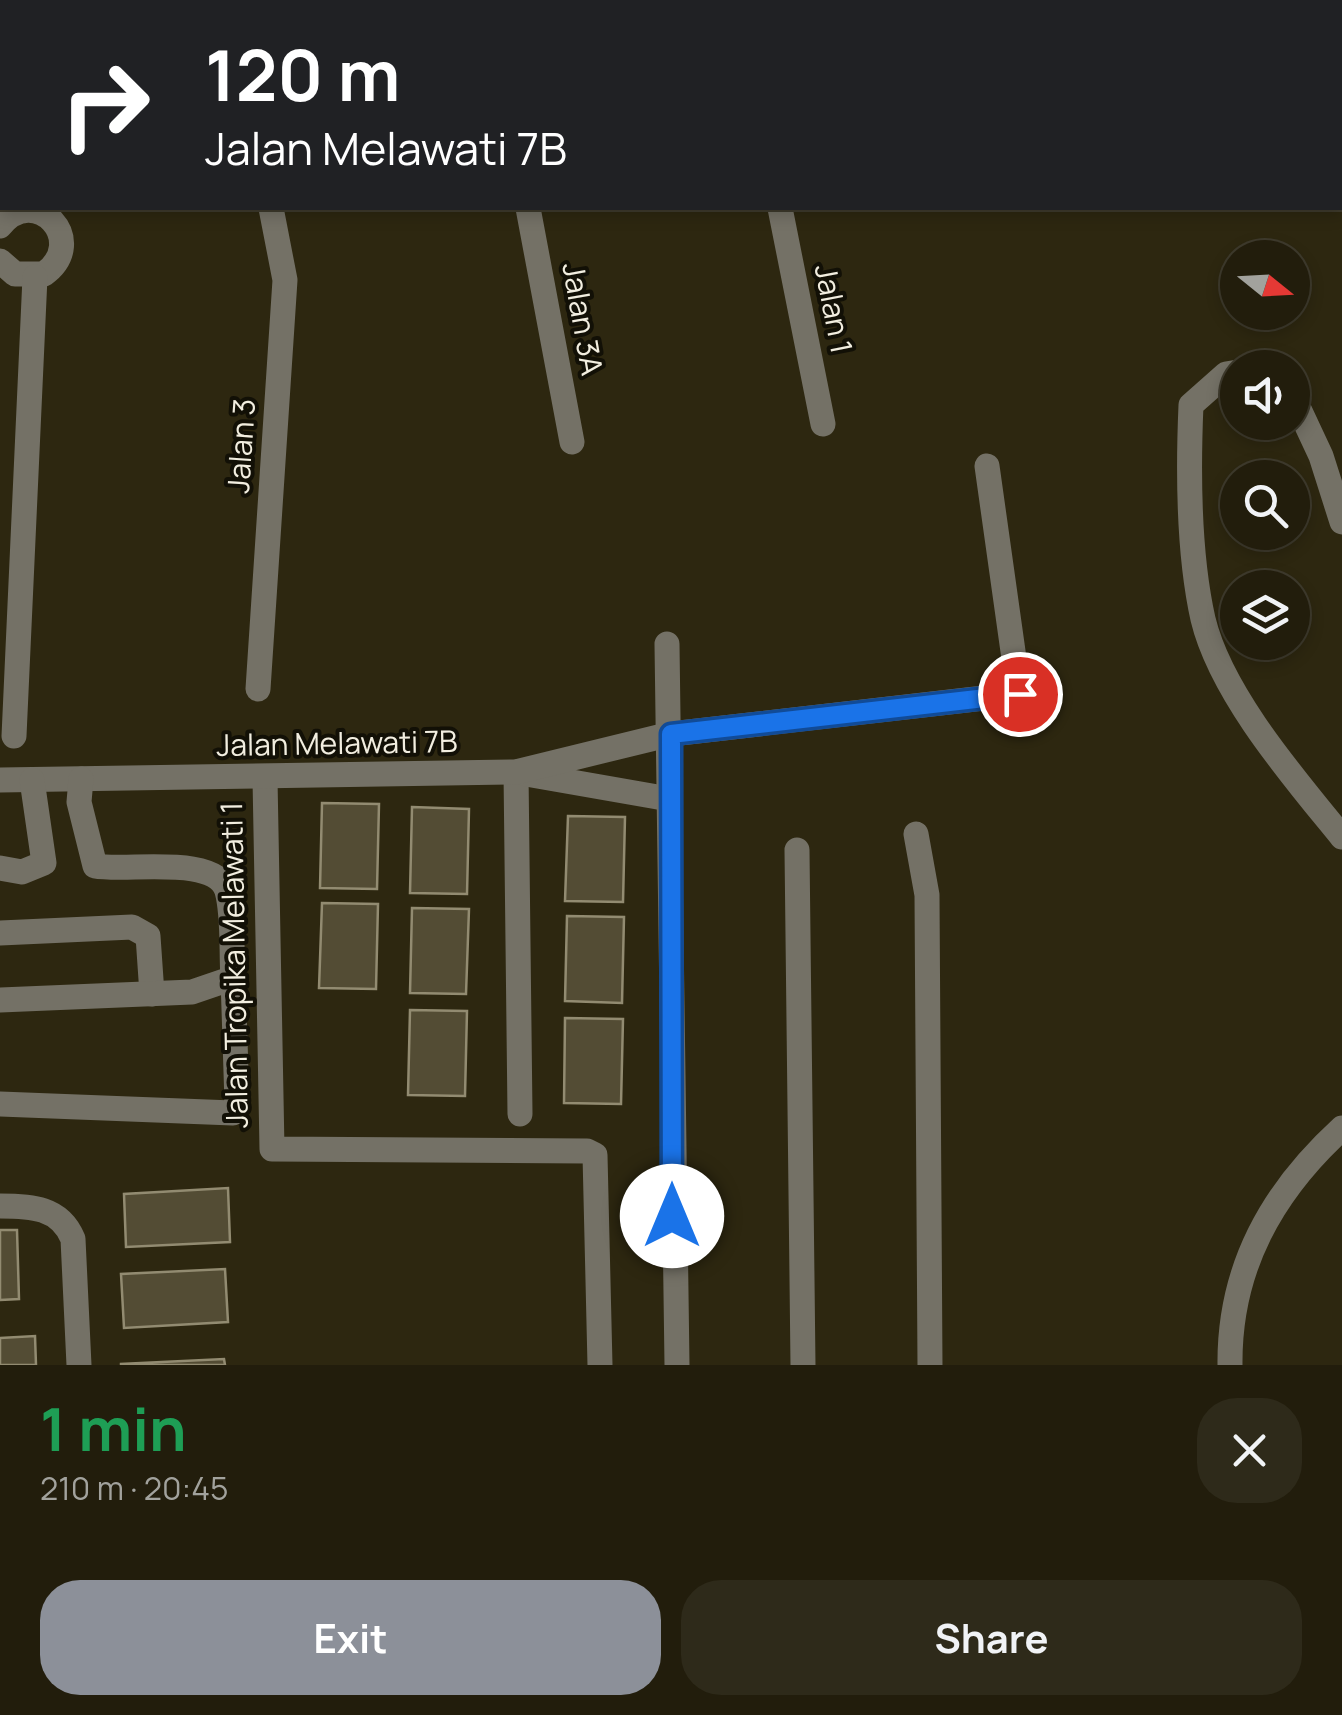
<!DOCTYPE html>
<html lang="en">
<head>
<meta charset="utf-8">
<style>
  :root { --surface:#221d0c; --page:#2e2a1a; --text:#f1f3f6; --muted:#a2a29d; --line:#3f3b2d; --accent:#8c9099 }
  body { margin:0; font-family:Manrope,sans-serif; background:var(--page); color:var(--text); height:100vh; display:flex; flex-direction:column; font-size:38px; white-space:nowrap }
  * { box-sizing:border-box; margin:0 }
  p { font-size:32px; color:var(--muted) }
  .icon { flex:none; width:55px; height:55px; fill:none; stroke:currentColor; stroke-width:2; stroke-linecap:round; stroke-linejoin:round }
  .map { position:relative; height:1365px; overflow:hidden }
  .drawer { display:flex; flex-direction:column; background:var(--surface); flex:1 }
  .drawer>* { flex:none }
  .banner { position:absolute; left:0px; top:0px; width:1342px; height:210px; box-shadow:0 5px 15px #0003,0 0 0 2px var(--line); background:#202124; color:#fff; overflow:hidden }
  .needle { width:65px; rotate:108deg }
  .controls { position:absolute; left:1220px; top:240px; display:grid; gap:20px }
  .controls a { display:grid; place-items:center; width:90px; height:90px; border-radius:50%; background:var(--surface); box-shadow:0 5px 15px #0003,0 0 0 2px var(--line); font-size:50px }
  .pin { position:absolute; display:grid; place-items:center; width:85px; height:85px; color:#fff; margin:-42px; border:5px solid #fff; border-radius:50%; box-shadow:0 2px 10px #0007 }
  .me { position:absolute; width:110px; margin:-55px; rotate:0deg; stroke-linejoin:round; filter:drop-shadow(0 0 8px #0008) }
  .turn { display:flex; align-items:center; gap:35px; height:210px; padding:0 40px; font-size:45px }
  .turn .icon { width:130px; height:130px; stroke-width:2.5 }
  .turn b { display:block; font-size:70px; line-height:85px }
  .round { display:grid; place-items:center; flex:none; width:105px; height:105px; border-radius:40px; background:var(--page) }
  .head { display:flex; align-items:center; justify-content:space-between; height:170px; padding:0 40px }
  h1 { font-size:60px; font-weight:700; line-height:75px; color:#1e9e55 }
  .action { display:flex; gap:20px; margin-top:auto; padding:20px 40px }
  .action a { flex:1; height:115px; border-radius:40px; background:var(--accent); color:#fff; font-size:40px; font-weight:700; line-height:115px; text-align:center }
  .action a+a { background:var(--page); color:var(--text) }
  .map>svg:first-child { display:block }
</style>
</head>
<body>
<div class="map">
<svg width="1342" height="1365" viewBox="0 0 1342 1365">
  <rect width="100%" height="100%" fill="#2d2710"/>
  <g fill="#534c34" stroke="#928b71" stroke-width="2.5">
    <polygon points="322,803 379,804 377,889 320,888"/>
    <polygon points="412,807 469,809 467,894 410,893"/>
    <polygon points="568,816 625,817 623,902 565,901"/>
    <polygon points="322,903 378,904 376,989 319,988"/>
    <polygon points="412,908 469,909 466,994 410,993"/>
    <polygon points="567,916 624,917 622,1003 565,1001"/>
    <polygon points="410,1010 467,1011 465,1096 408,1095"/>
    <polygon points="565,1018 623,1019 621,1104 564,1103"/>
    <polygon points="228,1188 230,1242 126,1247 124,1194"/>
    <polygon points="0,1230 17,1230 19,1299 0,1300"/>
    <polygon points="225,1269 228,1322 124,1328 121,1274"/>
    <polygon points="35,1336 36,1365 0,1365 0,1338"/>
    <polygon points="224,1359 225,1365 121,1365 121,1364"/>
  </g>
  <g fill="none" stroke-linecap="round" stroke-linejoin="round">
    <g stroke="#747166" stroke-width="25">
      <polyline points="528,208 572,442"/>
      <polyline points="780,208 823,424"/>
      <path d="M0 226C35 182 90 241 44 274H15L0 261"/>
      <path d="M1238 372 1226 374 1191 405C1188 474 1188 552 1203 619 1221 694 1294 778 1342 837"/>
      <polyline points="1292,394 1321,456 1342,522"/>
      <polyline points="667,644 677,1365"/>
      <polyline points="258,689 285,280 271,208"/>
      <polyline points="14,736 35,277"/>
      <polyline points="516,772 520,1114"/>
      <polyline points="526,774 669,799"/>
      <polyline points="265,779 272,1149 587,1151 595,1155 600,1365"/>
      <polyline points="0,780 516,772 671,734 1019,694 987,466"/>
      <polyline points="916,834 927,895 930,1365"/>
      <polyline points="797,850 803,1365"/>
      <polyline points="0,868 22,872 44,863 32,780"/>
      <polyline points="0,933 132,927 148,936 152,994"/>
      <path d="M0 1000 192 992 233 978C231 951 234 917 227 891 216 854 127 872 95 866L79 802 81 779"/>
      <polyline points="0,1104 233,1113 237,1103 233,978"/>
      <path d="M0 1206C31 1206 60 1207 73 1239L79 1365"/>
      <path d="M1230 1365C1229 1268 1272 1192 1342 1128"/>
    </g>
  </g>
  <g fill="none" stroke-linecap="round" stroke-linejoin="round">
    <defs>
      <polyline id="route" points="672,1216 671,734 1020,694"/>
    </defs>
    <use href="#route" stroke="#114b97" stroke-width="25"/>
    <use href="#route" stroke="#1a73e8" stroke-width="18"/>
  </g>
  <g text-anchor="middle" stroke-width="8" stroke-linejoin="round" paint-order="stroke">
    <g font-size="30" fill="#f2eee0" stroke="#121006">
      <text transform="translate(833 309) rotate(79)" y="10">Jalan 1</text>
      <text transform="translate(582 319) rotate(80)" y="10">Jalan 3A</text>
      <text transform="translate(242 446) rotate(-86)" y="10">Jalan 3</text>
      <text transform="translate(337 744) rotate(-1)" y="10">Jalan Melawati 7B</text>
      <text transform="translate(235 965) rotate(-91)" y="10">Jalan Tropika Melawati 1</text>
    </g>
  </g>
</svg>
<div class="controls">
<a><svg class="needle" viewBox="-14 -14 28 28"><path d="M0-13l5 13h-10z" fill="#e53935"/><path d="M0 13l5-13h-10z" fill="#a2a29d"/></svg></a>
<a><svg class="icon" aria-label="sound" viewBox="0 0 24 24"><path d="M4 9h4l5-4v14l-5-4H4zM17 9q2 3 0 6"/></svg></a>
<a><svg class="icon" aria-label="search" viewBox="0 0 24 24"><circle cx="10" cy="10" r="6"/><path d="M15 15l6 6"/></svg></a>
<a><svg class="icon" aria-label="layers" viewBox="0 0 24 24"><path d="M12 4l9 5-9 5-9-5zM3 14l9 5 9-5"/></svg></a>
</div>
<div class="pin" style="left:1020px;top:694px;background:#d93025"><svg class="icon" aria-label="arrive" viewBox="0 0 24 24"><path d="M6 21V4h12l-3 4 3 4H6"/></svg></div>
<svg class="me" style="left:672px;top:1216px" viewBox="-20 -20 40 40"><circle r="19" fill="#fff"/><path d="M0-13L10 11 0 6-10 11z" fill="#1a73e8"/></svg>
<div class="banner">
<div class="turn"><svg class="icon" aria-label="right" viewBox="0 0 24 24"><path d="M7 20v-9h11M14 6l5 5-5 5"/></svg><div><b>120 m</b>Jalan Melawati 7B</div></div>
</div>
</div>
<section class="drawer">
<div class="head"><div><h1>1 min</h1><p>210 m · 20:45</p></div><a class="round"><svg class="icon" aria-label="close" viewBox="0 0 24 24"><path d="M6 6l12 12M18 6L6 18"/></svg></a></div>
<div class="action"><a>Exit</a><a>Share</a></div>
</section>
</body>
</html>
